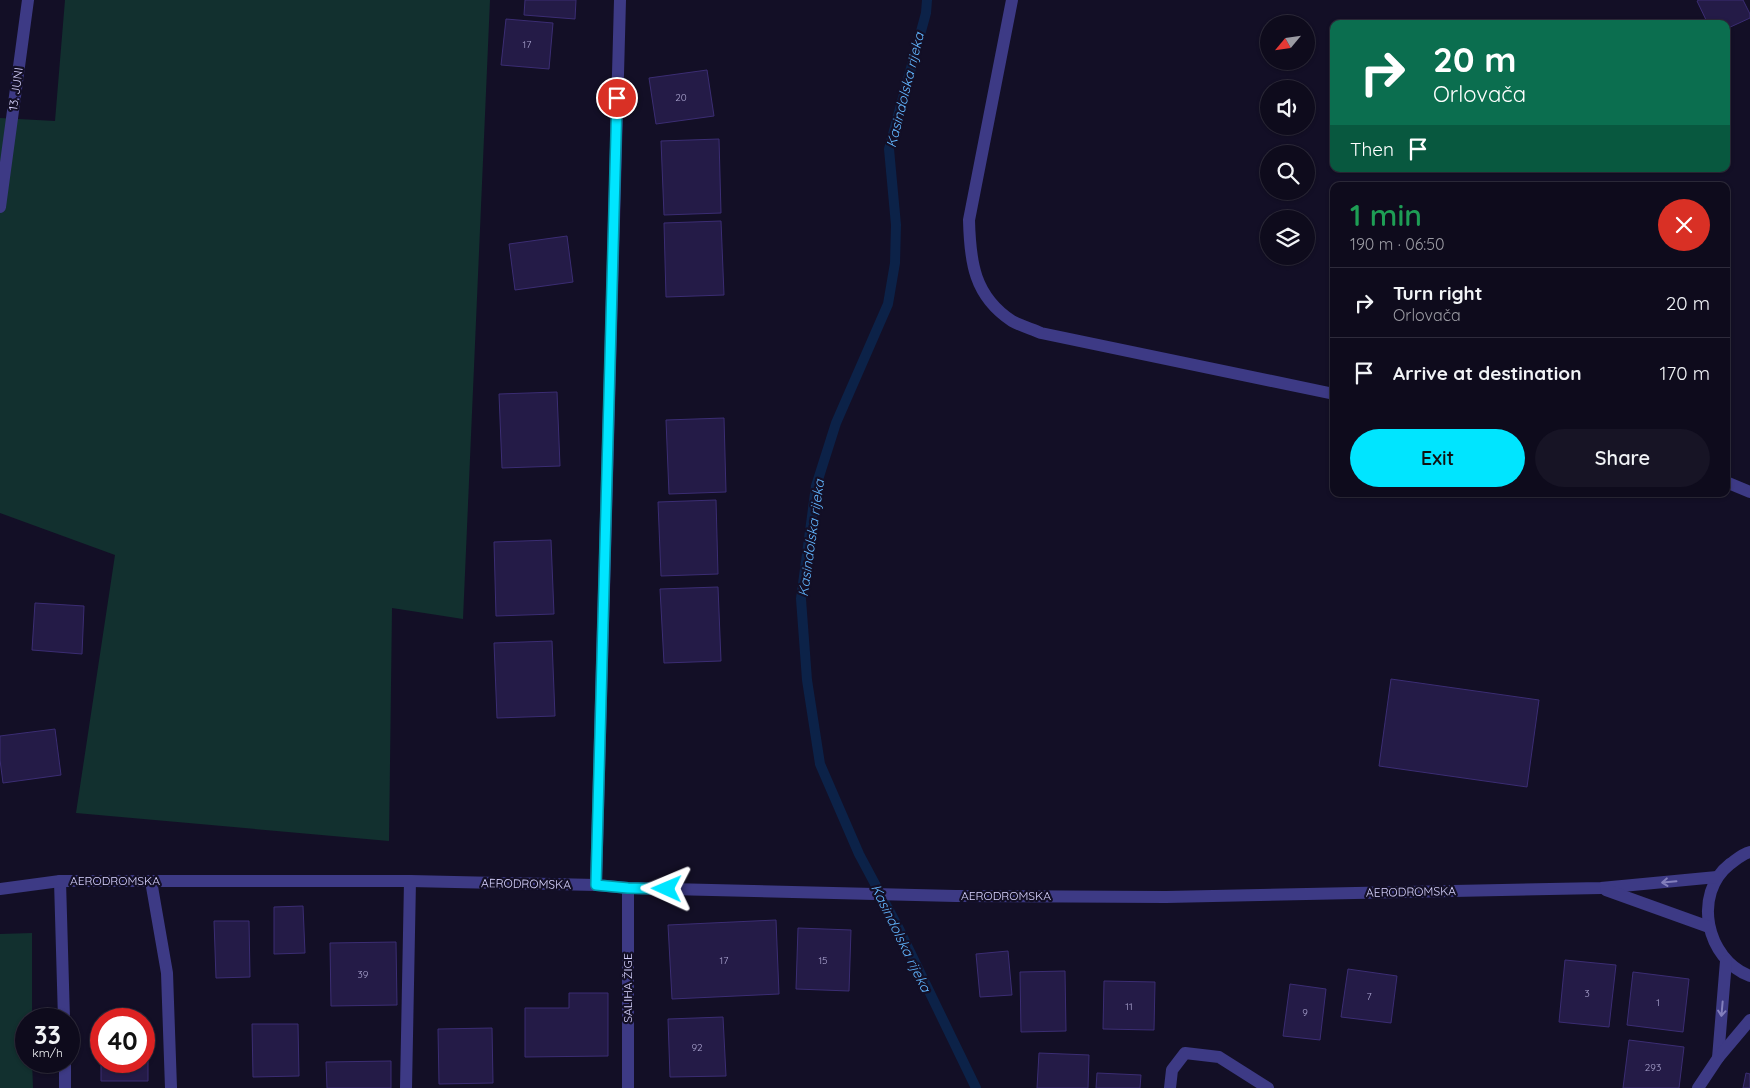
<!DOCTYPE html>
<html lang="en">
<head>
<meta charset="utf-8">
<style>
  :root { --surface:#0e0b1c; --page:#171425; --text:#f1f3f6; --muted:#9b9ba3; --line:#2e2b3b; --accent:#00e5ff }
  body { margin:0; font-family:Quicksand,sans-serif; background:var(--page); color:var(--text); height:100vh; display:flex; flex-direction:column; font-size:19px; white-space:nowrap }
  * { box-sizing:border-box; margin:0 }
  p { font-size:16px; color:var(--muted) }
  .icon { flex:none; width:28px; height:28px; fill:none; stroke:currentColor; stroke-width:2; stroke-linecap:round; stroke-linejoin:round }
  .map { position:relative; flex:1; overflow:hidden }
  .details { position:absolute; left:1330px; top:182px; width:400px; height:315px; display:flex; flex-direction:column; background:var(--surface); border-radius:10px; box-shadow:0 1px 4px #0004,0 0 0 1px var(--line) }
  .details>* { flex:none }
  .top-card { position:absolute; left:1330px; top:20px; width:400px; height:152px; border-radius:10px; box-shadow:0 1px 4px #0004,0 0 0 1px var(--line); background:#0b6e4f; color:#fff; overflow:hidden }
  .needle { width:32px; rotate:241deg }
  .fabs { position:absolute; left:1260px; top:15px; display:grid; gap:10px }
  .fabs a { display:grid; place-items:center; width:55px; height:55px; border-radius:50%; background:var(--surface); box-shadow:0 1px 4px #0004,0 0 0 1px var(--line); font-size:25px }
  .speed { position:absolute; left:15px; top:1008px; display:flex; gap:10px; font-size:25px; font-weight:700; text-align:center }
  .speed>* { display:grid; place-content:center; width:65px; height:65px; border-radius:50%; background:var(--surface); box-shadow:0 1px 4px #0004,0 0 0 1px var(--line); line-height:1 }
  .speed small { font-size:12px; font-weight:400 }
  .speed .limit { border:8px solid #d22; background:#fff; color:#111 }
  .pin { position:absolute; display:grid; place-items:center; width:42px; height:42px; color:#fff; margin:-21px; border:2px solid #fff; border-radius:50%; box-shadow:0 1px 5px #0007 }
  .me { position:absolute; width:55px; margin:-28px; rotate:271deg; stroke-linejoin:round; filter:drop-shadow(0 0 4px #0008) }
  .turn { display:flex; align-items:center; gap:18px; height:105px; padding:0 20px; font-size:22px }
  .turn .icon { width:65px; height:65px; stroke-width:2.5 }
  .turn b { display:block; font-size:35px; line-height:42px }
  .then { display:flex; align-items:center; height:48px; padding:0 20px; background:#0003; gap:10px; font-size:19px }
  .round { display:grid; place-items:center; flex:none; width:52px; height:52px; border-radius:26px; background:var(--page) }
  .overview { display:flex; align-items:center; justify-content:space-between; height:85px; padding:0 20px }
  h1 { font-size:30px; font-weight:600; line-height:38px; color:#1e9e55 }
  .action { display:flex; gap:10px; margin-top:auto; padding:10px 20px }
  .action a { flex:1; height:58px; border-radius:30px; background:var(--accent); color:#111; font-size:20px; font-weight:600; line-height:58px; text-align:center }
  .action a+a { background:var(--page); color:var(--text) }
  ul { padding:0; list-style:none }
  li { display:flex; align-items:center; gap:15px; height:70px; padding:0 20px; border-top:1px solid var(--line) }
  li div { flex:1 }
  li b { display:block; font-size:19px }
  li em { font-style:normal }
  .map>svg:first-child { display:block }
</style>
</head>
<body>
<div class="map">
<svg width="1750" height="1088" viewBox="0 0 1750 1088">
  <rect width="100%" height="100%" fill="#130f26"/>
  <g fill="#12302f">
    <polygon points="65,0 490,0 463,619 392,608 389,841 76,813 115,555 0,513 0,118 55,121"/>
    <polygon points="32,933 32,1019 26,1019 26,1061 32,1061 33,1088 0,1088 0,934"/>
  </g>
  <g fill="none" stroke-linecap="round" stroke-linejoin="round">
    <polyline stroke="#0c2248" stroke-width="10" points="927,0 926,13 889,149 896,225 895,263 888,304 836,423 816,486 801,599 807,680 820,764 859,854 898,927 976,1088"/>
  </g>
  <g fill="#241b47" stroke="#3b2d73">
    <polygon points="525,0 576,0 575,19 524,15"/>
    <polygon points="1699,0 1743,0 1750,14 1750,18 1726,29 1726,24 1708,24 1697,1"/>
    <polygon points="506,19 553,23 549,69 501,65"/>
    <polygon points="707,70 714,116 656,124 649,78"/>
    <polygon points="719,139 721,213 664,215 661,141"/>
    <polygon points="721,221 724,295 666,297 664,223"/>
    <polygon points="567,236 573,282 515,290 509,244"/>
    <polygon points="557,392 560,466 502,468 499,394"/>
    <polygon points="724,418 726,492 669,494 666,420"/>
    <polygon points="716,500 718,574 661,576 658,502"/>
    <polygon points="551,540 554,614 496,616 494,542"/>
    <polygon points="718,587 721,661 664,663 660,589"/>
    <polygon points="35,603 84,606 82,654 32,650"/>
    <polygon points="552,641 555,716 497,718 494,643"/>
    <polygon points="1391,679 1539,700 1527,787 1379,766"/>
    <polygon points="55,729 61,775 3,783 0,760 0,736"/>
    <polygon points="303,906 305,953 274,954 274,907"/>
    <polygon points="776,920 779,994 672,999 668,925"/>
    <polygon points="214,921 249,921 250,977 216,978"/>
    <polygon points="798,928 851,930 849,991 796,989"/>
    <polygon points="396,942 397,1005 331,1006 330,943"/>
    <polygon points="1008,951 1012,995 980,997 976,954"/>
    <polygon points="1565,960 1616,965 1609,1027 1559,1022"/>
    <polygon points="1348,969 1397,976 1391,1023 1341,1017"/>
    <polygon points="1065,971 1066,1031 1021,1032 1020,972"/>
    <polygon points="1633,972 1689,979 1683,1032 1627,1025"/>
    <polygon points="1104,981 1155,982 1154,1030 1103,1029"/>
    <polygon points="1290,984 1326,989 1320,1040 1283,1036"/>
    <polygon points="569,993 608,993 608,1056 525,1057 525,1008 569,1008"/>
    <polygon points="723,1017 726,1076 670,1077 668,1019"/>
    <polygon points="252,1024 298,1024 299,1076 253,1077"/>
    <polygon points="492,1028 493,1083 439,1084 438,1029"/>
    <polygon points="101,1034 101,1061 144,1061 144,1034 148,1034 148,1081 101,1081"/>
    <polygon points="1629,1040 1684,1047 1679,1088 1623,1088"/>
    <polygon points="1039,1053 1089,1055 1088,1088 1037,1088"/>
    <polygon points="391,1061 391,1088 327,1088 326,1062"/>
    <polygon points="1097,1073 1141,1075 1140,1088 1096,1088"/>
    <polygon points="1746,1073 1750,1074 1750,1088 1743,1088"/>
  </g>
  <g fill="none" stroke-linecap="round" stroke-linejoin="round">
    <g stroke="#3d3a85" stroke-width="12">
      <path d="M1012 0 969 220C970 262 974 296 1012 321 1021 326 1032 329 1041 333L1334 394"/>
      <polyline points="1726,482 1750,492"/>
      <polyline points="60,881 64,1019"/>
      <polyline points="151,881 167,973 171,1088"/>
      <polyline points="596,885 620,0"/>
      <polyline points="628,888 628,1088"/>
      <polyline points="65,1061 65,1088"/>
      <polyline points="406,1088 410,881"/>
      <polyline points="1170,1088 1172,1070 1185,1053 1219,1057 1268,1088"/>
    </g>
    <g stroke="#3d3a85" stroke-width="12">
      <polyline points="0,207 28,0"/>
      <path d="M1750 852C1742 854 1737 859 1730 864 1692 894 1706 959 1750 976"/>
      <polyline points="0,889 60,881 410,881 596,885 628,888 956,896 1166,897 1601,888 1717,877"/>
      <polyline points="1606,890 1709,927"/>
      <polyline points="1718,1058 1726,961"/>
      <polyline points="1698,1088 1718,1058 1750,1020"/>
    </g>
  </g>
  <defs><path id="oneway-shaft" d="M-6 0H5M1.5-3L5.5 0L1.5 3" fill="none" stroke-width="1.6" stroke-linecap="round" stroke-linejoin="round" transform="scale(1.25)"/></defs>
  <g stroke="#837fbc">
    <use href="#oneway-shaft" transform="translate(1669 882) rotate(175)"/>
    <use href="#oneway-shaft" transform="translate(1722 1009) rotate(95)"/>
  </g>
  <g fill="none" stroke-linecap="round" stroke-linejoin="round">
    <defs>
      <polyline id="route" points="617,98 596,885 628,888 667,889"/>
    </defs>
    <use href="#route" stroke="#0095a6" stroke-width="12"/>
    <use href="#route" stroke="#00e5ff" stroke-width="9"/>
  </g>
  <g text-anchor="middle" stroke-width="4.5" stroke-linejoin="round" paint-order="stroke">
    <g font-size="10" fill="#aca6d1">
      <text x="527" y="48">17</text>
      <text x="681" y="101">20</text>
      <text x="724" y="964">17</text>
      <text x="823" y="964">15</text>
      <text x="363" y="978">39</text>
      <text x="1587" y="997">3</text>
      <text x="1369" y="1000">7</text>
      <text x="1658" y="1006">1</text>
      <text x="1129" y="1010">11</text>
      <text x="1305" y="1016">9</text>
      <text x="697" y="1051">92</text>
      <text x="1653" y="1071">293</text>
    </g>
    <g font-size="12" fill="#d9d4ff" stroke="#130f26">
      <text transform="translate(16 89) rotate(-82)" y="4">13. JUNI</text>
      <text x="115" y="885">AERODROMSKA</text>
      <text transform="translate(526 884) rotate(1)" y="4">AERODROMSKA</text>
      <text transform="translate(1411 892) rotate(-1)" y="4">AERODROMSKA</text>
      <text x="1006" y="900">AERODROMSKA</text>
      <text transform="translate(628 988) rotate(-90)" y="4">SALIHA ŽIGE</text>
    </g>
    <g font-size="14" font-style="italic" fill="#62b6ff" stroke="#130f26">
      <text transform="translate(905 90) rotate(-76)" y="5">Kasindolska rijeka</text>
      <text transform="translate(811 538) rotate(-82)" y="5">Kasindolska rijeka</text>
      <text transform="translate(901 938) rotate(64)" y="5">Kasindolska rijeka</text>
    </g>
  </g>
</svg>
<div class="fabs">
<a><svg class="needle" viewBox="-14 -14 28 28"><path d="M0-13l5 13h-10z" fill="#e53935"/><path d="M0 13l5-13h-10z" fill="#9b9ba3"/></svg></a>
<a><svg class="icon" aria-label="sound" viewBox="0 0 24 24"><path d="M4 9h4l5-4v14l-5-4H4zM17 9q2 3 0 6"/></svg></a>
<a><svg class="icon" aria-label="search" viewBox="0 0 24 24"><circle cx="10" cy="10" r="6"/><path d="M15 15l6 6"/></svg></a>
<a><svg class="icon" aria-label="layers" viewBox="0 0 24 24"><path d="M12 4l9 5-9 5-9-5zM3 14l9 5 9-5"/></svg></a>
</div>
<div class="speed"><div>33<small>km/h</small></div><div class="limit">40</div></div>
<div class="pin" style="left:617px;top:98px;background:#d93025"><svg class="icon" aria-label="arrive" viewBox="0 0 24 24"><path d="M6 21V4h12l-3 4 3 4H6"/></svg></div>
<svg class="me" style="left:667px;top:889px" viewBox="-20 -20 40 40"><path d="M0-17L14 15 0 8-14 15z" fill="#00e5ff" stroke="#fff" stroke-width="4"/></svg>
<div class="top-card">
<div class="turn"><svg class="icon" aria-label="right" viewBox="0 0 24 24"><path d="M7 20v-9h11M14 6l5 5-5 5"/></svg><div><b>20 m</b>Orlovača</div></div>
<div class="then">Then<svg class="icon" aria-label="arrive" viewBox="0 0 24 24"><path d="M6 21V4h12l-3 4 3 4H6"/></svg></div>
</div>
<section class="details">
<div class="overview"><div><h1>1 min</h1><p>190 m · 06:50</p></div><a class="round" style="background:#d93025;color:#fff"><svg class="icon" aria-label="close" viewBox="0 0 24 24"><path d="M6 6l12 12M18 6L6 18"/></svg></a></div>
<ul>
<li><svg class="icon" aria-label="right" viewBox="0 0 24 24"><path d="M7 20v-9h11M14 6l5 5-5 5"/></svg><div><b>Turn right</b><p>Orlovača</p></div><em>20 m</em></li>
<li><svg class="icon" aria-label="arrive" viewBox="0 0 24 24"><path d="M6 21V4h12l-3 4 3 4H6"/></svg><div><b>Arrive at destination</b></div><em>170 m</em></li>
</ul>
<div class="action"><a>Exit</a><a>Share</a></div>
</section>
</div>
</body>
</html>
